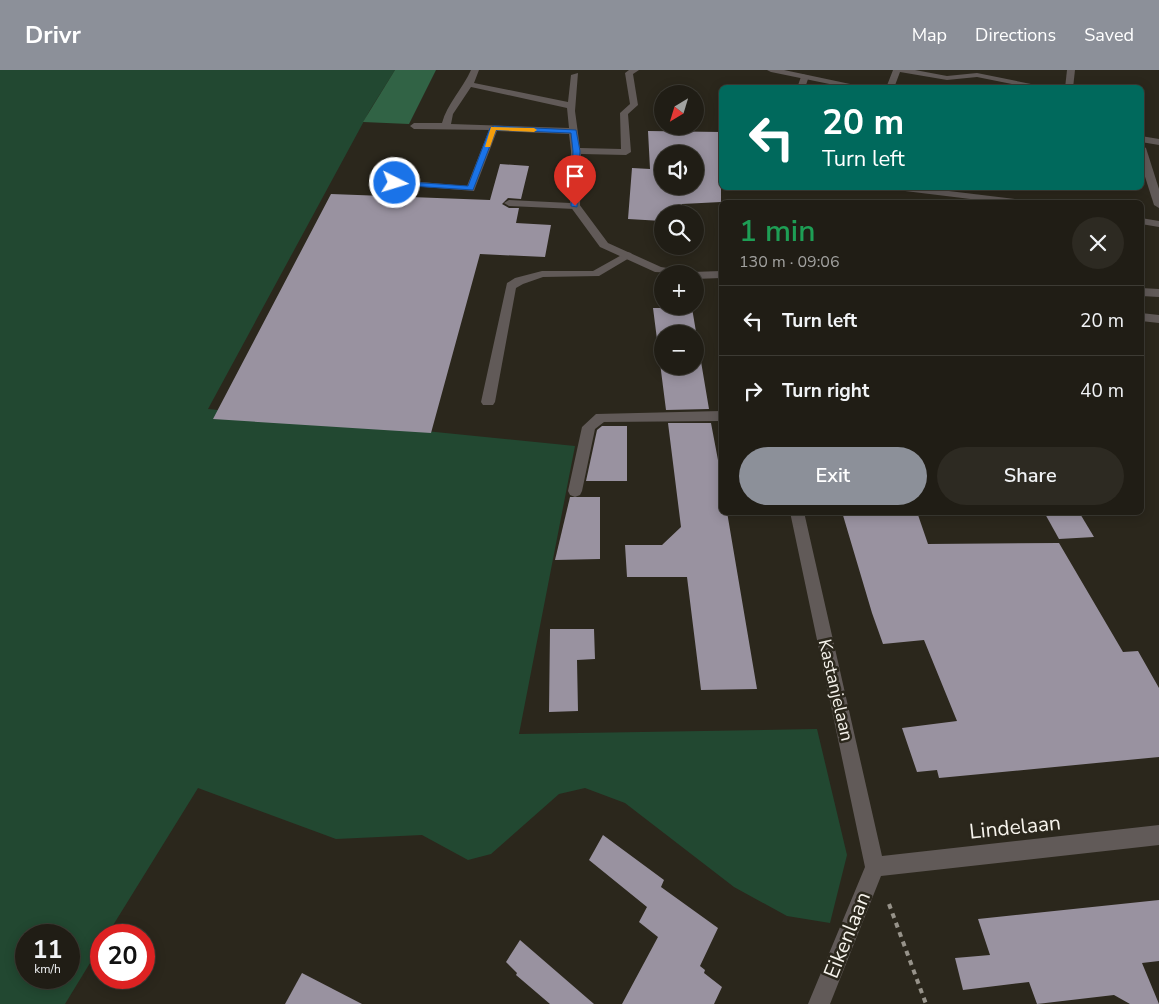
<!DOCTYPE html>
<html lang="en">
<head>
<meta charset="utf-8">
<style>
  :root { --surface:#201d15; --page:#2d2a22; --text:#f1f3f6; --muted:#a2a2a0; --line:#3d3b34; --accent:#8c9099 }
  body { margin:0; font-family:"Nunito Sans",sans-serif; background:var(--page); color:var(--text); height:100vh; display:flex; flex-direction:column; font-size:19px; white-space:nowrap }
  * { box-sizing:border-box; margin:0 }
  p { font-size:16px; color:var(--muted) }
  .icon { flex:none; width:28px; height:28px; fill:none; stroke:currentColor; stroke-width:2; stroke-linecap:round; stroke-linejoin:round }
  .map { position:relative; flex:1; overflow:hidden }
  .side { position:absolute; left:719px; top:130px; width:425px; height:315px; display:flex; flex-direction:column; background:var(--surface); border-radius:8px; box-shadow:0 2px 12px #0003,0 0 0 1px var(--line) }
  .side>* { flex:none }
  .banner { position:absolute; left:719px; top:15px; width:425px; height:105px; border-radius:8px; box-shadow:0 2px 12px #0003,0 0 0 1px var(--line); background:#00695c; color:#fff; overflow:hidden }
  .needle { width:32px; rotate:218deg }
  .fabs { position:absolute; left:654px; top:15px; display:grid; gap:10px }
  .fabs a { display:grid; place-items:center; width:50px; height:50px; border-radius:50%; background:var(--surface); box-shadow:0 2px 12px #0003,0 0 0 1px var(--line); font-size:25px }
  .speed { position:absolute; left:15px; top:854px; display:flex; gap:10px; font-size:25px; font-weight:700; text-align:center }
  .speed>* { display:grid; place-content:center; width:65px; height:65px; border-radius:50%; background:var(--surface); box-shadow:0 2px 12px #0003,0 0 0 1px var(--line); line-height:1 }
  .speed small { font-size:12px; font-weight:400 }
  .speed .limit { border:8px solid #d22; background:#fff; color:#111 }
  .pin { position:absolute; display:grid; place-items:center; width:42px; height:42px; color:#fff; margin:-51px -21px; border-radius:50% 50% 50% 0; rotate:-45deg; box-shadow:0 0 5px #0007 }
  .pin .icon { rotate:45deg }
  .me { position:absolute; width:55px; margin:-28px; rotate:95deg; stroke-linejoin:round; filter:drop-shadow(0 0 4px #0008) }
  .turn { display:flex; align-items:center; gap:18px; height:105px; padding:0 20px; font-size:22px }
  .turn .icon { width:65px; height:65px; stroke-width:2.5 }
  .turn b { display:block; font-size:35px; line-height:42px }
  .round { display:grid; place-items:center; flex:none; width:52px; height:52px; border-radius:26px; background:var(--page) }
  .overview { display:flex; align-items:center; justify-content:space-between; height:85px; padding:0 20px }
  h1 { font-size:30px; font-weight:600; line-height:38px; color:#1e9e55 }
  .cta { display:flex; gap:10px; margin-top:auto; padding:10px 20px }
  .cta a { flex:1; height:58px; border-radius:30px; background:var(--accent); color:#fff; font-size:20px; font-weight:600; line-height:58px; text-align:center }
  .cta a+a { background:var(--page); color:var(--text) }
  ul { padding:0; list-style:none }
  li { display:flex; align-items:center; gap:15px; height:70px; padding:0 20px; border-top:1px solid var(--line) }
  li div { flex:1 }
  li b { display:block; font-size:19px }
  li em { font-style:normal }
  header { display:flex; align-items:center; gap:30px; box-sizing:border-box; height:70px; padding:0 25px; background:var(--accent); color:#fff }
  header strong { font-size:24px }
  nav { display:flex; gap:28px; margin-inline-start:auto; font-size:18px }
  .map>svg:first-child { display:block }
</style>
</head>
<body>
<header>
<strong>Drivr</strong>
<nav><a>Map</a><a>Directions</a><a>Saved</a></nav>
</header>
<div class="map">
<svg width="1159" height="934" viewBox="0 0 1159 934">
  <rect width="100%" height="100%" fill="#2b271c"/>
  <path fill="#224831" fill-rule="evenodd" d="M0 0H395L370 40 208 339 575 376 519 664 817 659 847 785 830 853 787 846 734 817 625 733 585 718 559 724 491 784 468 790 422 765 336 769 198 718 107 865H101V875L65 934H0ZM26 865H69V908H26Z"/>
  <polygon fill="#316345" points="395,0 436,0 409,54 363,52"/>
  <g fill="#9992a0" fill-rule="evenodd">
    <path d="M648 61 721 62V132L682 134V144H662V151L628 149 632 98 650 99ZM662 84H695V116H662Z"/>
    <polygon points="500,94 529,96 521,129 508,128 502,134 509,138 519,138 516,153 551,155 545,187 480,184 431,363 213,349 331,124 490,130"/>
    <path d="M653 238H692L709 339 666 340ZM662 264H695V296H662Z"/>
    <polygon points="668,353 711,353 721,406 721,442 727,442 757,619 701,620 687,507 627,507 625,475 662,475 681,457"/>
    <polygon points="602,356 627,356 627,411 586,411 597,360"/>
    <polygon points="570,427 600,427 600,489 555,490"/>
    <polygon points="842,442 917,442 928,474 1059,473 1123,582 1138,581 1159,618 1159,687 939,708 937,700 917,702 902,658 957,651 924,570 883,574 872,543"/>
    <polygon points="1044,442 1079,442 1094,467 1059,469"/>
    <polygon points="550,559 594,559 595,589 577,590 578,641 549,642"/>
    <polygon points="603,765 664,810 661,817 718,858 700,896 705,900 704,903 722,917 714,934 622,934 658,867 639,852 647,837 589,790"/>
    <polygon points="1159,830 1159,891 1142,893 1159,934 1130,934 1114,925 1037,934 1029,912 963,920 955,888 990,885 978,849"/>
    <polygon points="520,870 594,934 550,934 516,905 517,903 506,892"/>
    <polygon points="302,903 362,934 285,934"/>
  </g>
  <g fill="none" stroke-linecap="round" stroke-linejoin="round">
    <polyline stroke="#97938a" stroke-width="4" stroke-dasharray="5 5" stroke-linecap="butt" points="889,834 926,934"/>
    <g fill="#615a58" fill-rule="evenodd">
      <path d="M471 0H479L474 13 568 32 571 5 578 3 575 41 580 78 621 79 620 43 630 34 625 3 629 0H639L633 4 638 35 628 44 631 82 626 85 581 84 580 136 575 139 509 136 504 133 509 130 570 133 571 81 569 64 497 61 474 121 373 113 371 111 376 108 467 116 489 60 414 59 410 56 414 53H442C447 34 463 18 471 0ZM471 17 567 38 569 58 451 54 453 44Z"/>
      <polygon points="893,0 915,0 947,6 977,3 1051,18 1031,18 977,7 947,10 900,2 894,18 886,18"/>
      <polygon points="1067,0 1075,0 1073,18 1065,18"/>
      <polygon points="802,4 809,6 805,18 797,18"/>
      <polygon points="1141,75 1146,78 1159,119 1159,138 1154,135 1141,94"/>
      <polygon points="900,118 924,118 1015,129 1020,132 995,132 905,121"/>
      <polygon points="1141,148 1159,151 1159,157 1141,154"/>
      <polygon points="627,182 631,183 632,185 631,187 599,206 543,207 523,214 516,218 495,332 493,335 483,335 481,332 507,213 515,208 542,201 593,201"/>
      <polygon points="721,341 721,351 604,352 595,359 582,421 580,425 575,427 570,425 568,421 582,357 596,344"/>
    </g>
    <g fill="#615a58" fill-rule="evenodd">
      <polygon points="767,0 784,0 869,18 849,18 771,2"/>
      <polygon points="1141,66 1159,69 1159,75 1141,72"/>
      <polygon points="575,133 579,134 608,173 661,197 692,202 721,201 721,208 695,209 695,204 655,202 600,177 570,136"/>
      <polygon points="1141,218 1159,219 1159,227 1141,226"/>
      <polygon points="1141,243 1159,245 1159,253 1141,251"/>
      <polygon points="790,442 804,442 882,786 1159,755 1159,775 881,806 830,934 808,934 865,797"/>
    </g>
  </g>
  <polygon fill="#1a73e8" stroke="#114b97" points="494,56 576,60 580,81 577,137 571,136 573,81 571,63 496,60 473,120 395,115 392,113 395,111 468,116 490,58"/>
  <polygon fill="#f59e0b" points="491,57 534,58 537,60 534,62 496,60 490,77 485,77"/>
  <g text-anchor="middle" stroke-width="5" stroke-linejoin="round" paint-order="stroke">
    <g font-size="18" fill="#f6f3ec" stroke="#2b271c">
      <text transform="translate(836 620) rotate(77)" y="6">Kastanjelaan</text>
    </g>
    <g font-size="21" fill="#f6f3ec" stroke="#2b271c">
      <text transform="translate(1015 757) rotate(-6)" y="7">Lindelaan</text>
      <text transform="translate(847 865) rotate(-68)" y="7">Eikenlaan</text>
    </g>
  </g>
</svg>
<div class="fabs">
<a><svg class="needle" viewBox="-14 -14 28 28"><path d="M0-13l5 13h-10z" fill="#e53935"/><path d="M0 13l5-13h-10z" fill="#a2a2a0"/></svg></a>
<a><svg class="icon" aria-label="sound" viewBox="0 0 24 24"><path d="M4 9h4l5-4v14l-5-4H4zM17 9q2 3 0 6"/></svg></a>
<a><svg class="icon" aria-label="search" viewBox="0 0 24 24"><circle cx="10" cy="10" r="6"/><path d="M15 15l6 6"/></svg></a>
<a>+</a>
<a>−</a>
</div>
<div class="speed"><div>11<small>km/h</small></div><div class="limit">20</div></div>
<div class="pin" style="left:575px;top:136px;background:#d93025"><svg class="icon" aria-label="arrive" viewBox="0 0 24 24"><path d="M6 21V4h12l-3 4 3 4H6"/></svg></div>
<svg class="me" style="left:395px;top:113px" viewBox="-20 -20 40 40"><circle r="17" fill="#1a73e8" stroke="#fff" stroke-width="3"/><path d="M0-11L8 9 0 5-8 9z" fill="#fff"/></svg>
<div class="banner">
<div class="turn"><svg class="icon" aria-label="left" viewBox="0 0 24 24"><path d="M17 20v-9H6M10 6l-5 5 5 5"/></svg><div><b>20 m</b>Turn left</div></div>
</div>
<section class="side">
<div class="overview"><div><h1>1 min</h1><p>130 m · 09:06</p></div><a class="round"><svg class="icon" aria-label="close" viewBox="0 0 24 24"><path d="M6 6l12 12M18 6L6 18"/></svg></a></div>
<ul>
<li><svg class="icon" aria-label="left" viewBox="0 0 24 24"><path d="M17 20v-9H6M10 6l-5 5 5 5"/></svg><div><b>Turn left</b></div><em>20 m</em></li>
<li><svg class="icon" aria-label="right" viewBox="0 0 24 24"><path d="M7 20v-9h11M14 6l5 5-5 5"/></svg><div><b>Turn right</b></div><em>40 m</em></li>
</ul>
<div class="cta"><a>Exit</a><a>Share</a></div>
</section>
</div>
</body>
</html>
